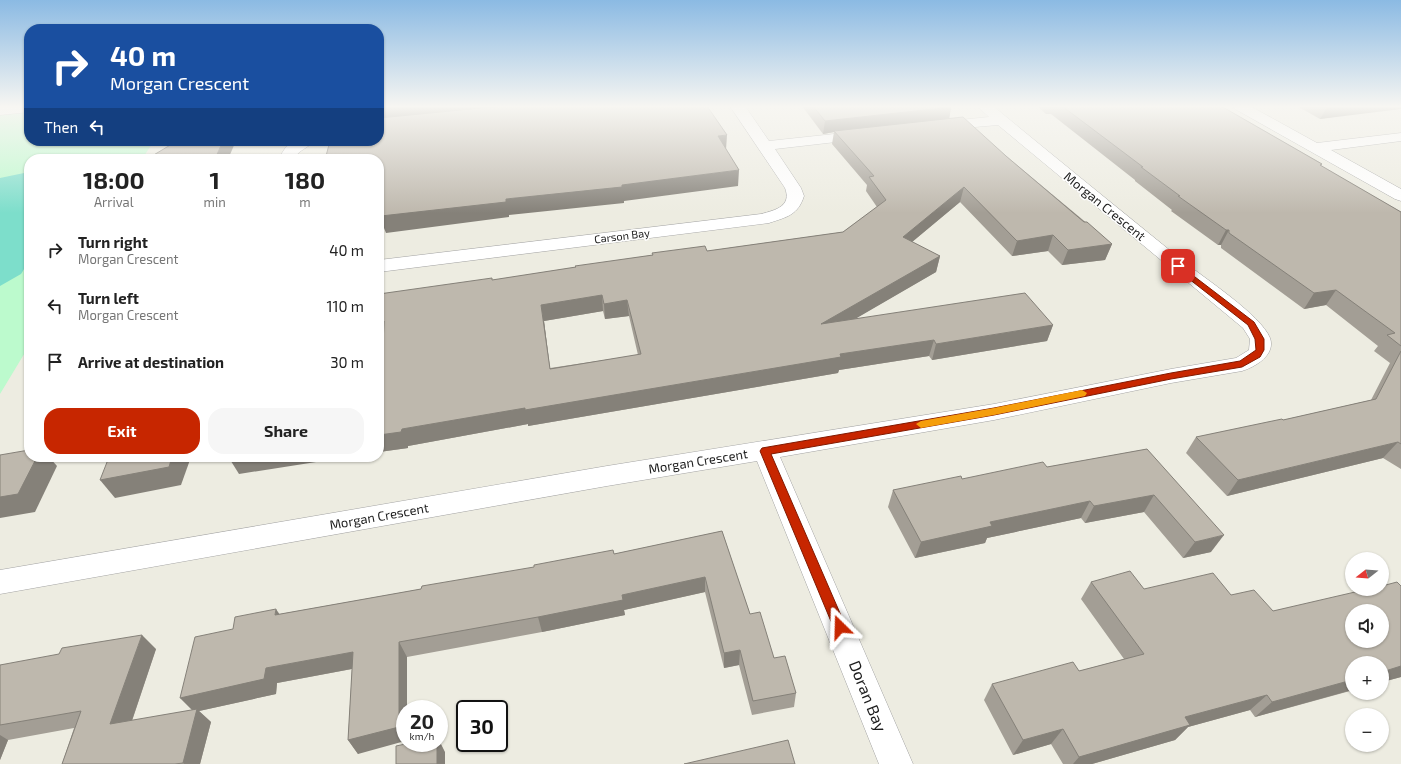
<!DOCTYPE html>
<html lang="en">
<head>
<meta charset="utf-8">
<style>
  :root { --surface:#fff; --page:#f6f6f6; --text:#222; --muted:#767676; --accent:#c72600 }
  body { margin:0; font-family:"Exo 2",sans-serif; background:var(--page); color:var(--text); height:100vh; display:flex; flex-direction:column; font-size:15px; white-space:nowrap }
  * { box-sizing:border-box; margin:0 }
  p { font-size:13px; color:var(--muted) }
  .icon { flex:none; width:22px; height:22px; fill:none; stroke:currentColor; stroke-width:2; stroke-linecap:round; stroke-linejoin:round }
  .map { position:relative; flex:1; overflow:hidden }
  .drawer { position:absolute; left:24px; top:154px; width:360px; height:308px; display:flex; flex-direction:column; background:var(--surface); border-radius:16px; box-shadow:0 1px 3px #0004 }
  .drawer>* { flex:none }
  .top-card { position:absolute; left:24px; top:24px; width:360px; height:122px; border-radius:16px; box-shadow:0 1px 3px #0004; background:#1a4fa0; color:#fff; overflow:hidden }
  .needle { width:26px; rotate:253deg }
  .controls { position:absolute; left:1345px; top:552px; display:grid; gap:8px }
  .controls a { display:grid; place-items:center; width:44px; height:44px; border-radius:50%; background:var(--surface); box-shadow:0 1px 3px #0004; font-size:20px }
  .speed { position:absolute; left:396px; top:700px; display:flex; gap:8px; font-size:20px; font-weight:700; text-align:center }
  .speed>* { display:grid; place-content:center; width:52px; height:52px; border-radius:50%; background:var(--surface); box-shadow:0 1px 3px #0004; line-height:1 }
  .speed small { font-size:10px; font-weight:400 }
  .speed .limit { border:2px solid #111; border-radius:6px; background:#fff; color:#111 }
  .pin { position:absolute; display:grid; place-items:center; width:34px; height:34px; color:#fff; margin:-17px; border-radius:8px; box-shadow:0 2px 6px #0006 }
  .me { position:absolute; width:44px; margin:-22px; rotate:338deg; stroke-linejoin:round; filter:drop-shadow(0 0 3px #0008) }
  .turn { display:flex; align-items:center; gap:14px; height:84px; padding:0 20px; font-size:18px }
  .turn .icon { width:52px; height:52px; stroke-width:2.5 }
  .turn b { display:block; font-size:28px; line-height:34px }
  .then { display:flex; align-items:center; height:38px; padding:0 20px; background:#0003; gap:8px; font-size:15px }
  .eta { display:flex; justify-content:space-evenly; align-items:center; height:68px; text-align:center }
  .eta b { font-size:24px; font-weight:700; line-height:28px }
  .primary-button { display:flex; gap:8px; margin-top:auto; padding:8px 20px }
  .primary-button a { flex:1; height:46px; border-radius:16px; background:var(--accent); color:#fff; font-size:16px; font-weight:700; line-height:46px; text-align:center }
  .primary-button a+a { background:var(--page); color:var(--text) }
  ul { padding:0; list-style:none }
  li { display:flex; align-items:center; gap:12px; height:56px; padding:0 20px }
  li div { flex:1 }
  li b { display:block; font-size:15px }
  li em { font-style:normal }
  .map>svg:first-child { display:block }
</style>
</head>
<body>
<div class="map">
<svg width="1401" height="764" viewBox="0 0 1401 764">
  <rect width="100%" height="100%" fill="#edece1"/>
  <polygon fill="#bcfacd" points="29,108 29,141 154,141 142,159 29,159 29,346 0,394 0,111"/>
  <polygon fill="#7ddecb" points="29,172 29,261 21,274 0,286 0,178"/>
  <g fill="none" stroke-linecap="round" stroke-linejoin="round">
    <defs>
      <g id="minor">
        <polygon points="29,106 29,112 0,115 0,107"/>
        <path d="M730 106H745L769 141 862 131 867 132 869 135 867 138 862 139 775 149 801 188 804 196C798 215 787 217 769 223L379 272V260L761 214C776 210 792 206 785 188Z"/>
        <path d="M977 106H993C1056 158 1119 209 1183 261 1204 278 1261 315 1270 338 1276 355 1255 367 1242 371L1171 383 994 420 780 457 913 764H879L757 461 607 486 0 594V570L607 466 994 404 1171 369 1236 358 1249 350 1250 339 1243 328 998 125 940 130 935 129 933 126 935 123 940 122 989 117Z"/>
        <polygon points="1233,106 1250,106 1317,143 1401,133 1401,141 1331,150 1401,189 1401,201 1395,199 1235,109"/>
        <path d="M296 141H313C308 149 299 149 294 159H278L286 147Z"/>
      </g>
    </defs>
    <use href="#minor" stroke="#a3a3a3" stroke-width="1"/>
    <use href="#minor" fill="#fff" fill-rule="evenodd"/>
  </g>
  <g fill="#a39e95" fill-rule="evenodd">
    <path d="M802 106H950L951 107 949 119 1006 156 1112 244 1105 260 1062 265 1048 251 1012 256 960 202 912 242 940 256 936 272 856 318 1053 325 1047 341 932 360 929 356 839 370 838 373 616 411 528 426V424L408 446V448L379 452V396H381L383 338 379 339V294L493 280 653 255 652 253 707 251 843 232 877 207 866 191 867 185 832 144 834 132 823 134ZM603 311 605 319 629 316 638 355 550 368 544 321Z"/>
    <polygon points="1037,106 1221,106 1322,164 1321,166 1401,212 1401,469 1383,458 1227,496 1186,453 1196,437 1283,420 1371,400 1390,363 1374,351 1378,346 1326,305 1304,309 1221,248 1221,245 1218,245 1171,211 1172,210 1135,181 1135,180 1051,114 1046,114"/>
    <polygon points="1297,106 1401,106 1320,119"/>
    <polygon points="1147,449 1211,552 1183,558 1144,512 1085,523 1081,518 987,538 985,543 915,558 888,507 893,490 1047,467"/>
    <polygon points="722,531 750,614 774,658 796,693 794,707 752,715 739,665 724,668 705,592 624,610 625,615 542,632 407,657 407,709 405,709 358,754 348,740 352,669 277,683 276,694 199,711 211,722 200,764 62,764 74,728 8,740 0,760 0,665 156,649 132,721 192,710 233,629 280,614 421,589 614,554"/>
    <polygon points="1091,582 1144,589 1231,595 1273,611 1401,586 1401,677 1255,717 1250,710 1188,727 1175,740 1092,764 1063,764 1051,744 1013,755 984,700 992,684 1079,671 1124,659 1081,599"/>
  </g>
  <g fill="#858179">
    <polygon points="394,106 542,106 379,122 379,108"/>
    <polygon points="1328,106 1401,106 1401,109 1320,119"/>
    <polygon points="951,107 949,120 834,131 834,132 823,134 825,121"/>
    <polygon points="727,135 726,150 718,136"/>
    <polygon points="223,141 236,141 228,159 215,159"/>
    <polygon points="330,155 331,159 327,159 326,156"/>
    <polygon points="739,170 738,186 624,201 624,203 509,215 509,217 386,233 384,228 379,229 379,212 506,199"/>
    <polygon points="964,187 960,202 900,252 903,237"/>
    <polygon points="1226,230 1229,230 1221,245 1218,245"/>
    <polygon points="1053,235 1048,251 1012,256 1017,241"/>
    <polygon points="1112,244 1105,260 1062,265 1068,250"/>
    <polygon points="940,256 936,272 819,340 821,324"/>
    <polygon points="1336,290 1326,305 1304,309 1314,293"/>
    <polygon points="602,295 603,311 544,321 552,385 550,369 541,305"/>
    <polygon points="627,300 629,316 605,319 604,304"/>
    <polygon points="384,321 389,337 379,339 379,322"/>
    <polygon points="1053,325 1047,341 932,360 936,344"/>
    <polygon points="934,340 929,356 839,370 838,373 616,411 528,426 528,424 408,446 408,448 379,452 379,435 402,429 840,354"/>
    <polygon points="1398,442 1383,458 1227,496 1238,480"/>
    <polygon points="37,457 49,457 57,466 35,512 0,518 0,497"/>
    <polygon points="172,457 191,457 181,485 115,498 100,480"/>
    <polygon points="234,457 348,457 239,474 229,458"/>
    <polygon points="1154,495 1144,512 1085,523 1094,506"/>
    <polygon points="1090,501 1081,518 987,538 985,543 915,558 921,542 990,522"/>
    <polygon points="1224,535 1211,552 1183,558 1195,542"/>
    <polygon points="705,577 705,592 624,610 625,615 542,632 538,617 622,595"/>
    <polygon points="276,609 286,624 275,615"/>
    <polygon points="142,635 156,649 126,738 110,724"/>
    <polygon points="399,642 407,657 407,709 405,709 405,741 358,754 348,740"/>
    <polygon points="740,650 739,665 724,668 724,653"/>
    <polygon points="353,652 362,667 277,683 276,694 199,711 211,722 200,764 184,764 183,763 194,712 180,698 266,668"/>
    <polygon points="1401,666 1401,677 1382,682 1382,672"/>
    <polygon points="1352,680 1352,690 1255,717 1272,702"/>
    <polygon points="1267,695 1250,710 1188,727 1175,740 1092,764 1073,764 1079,757 1185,717"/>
    <polygon points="1063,729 1051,744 1013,755 1023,740"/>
    <polygon points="0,735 8,740 0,760"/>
    <polygon points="439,740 445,752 445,764 437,764 437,743 439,743"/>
  </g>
  <g fill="#beb8ad" stroke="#858179" fill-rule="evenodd">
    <polygon points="379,106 394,106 379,108"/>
    <polygon points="502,106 707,106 727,135 718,136 739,170 622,185 622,187 506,199 506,202 381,216 381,212 379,212 379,159 329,159 330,155 326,156 330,141 379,141 379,118"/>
    <polygon points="813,106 950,106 951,107 825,121"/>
    <polygon points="1062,106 1221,106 1322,164 1320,165 1401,212 1401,346 1387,335 1395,333 1336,290 1314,293 1229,233 1229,230 1226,230 1178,196 1180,196 1141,167 1143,167"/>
    <path d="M963 117 1006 156 1084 222H1087L1112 244 1068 250 1053 235 1017 241 964 187 903 237 940 256 821 324 1025 293 1053 325 936 344 934 340 840 354 841 357 614 395 525 410V408L402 429 401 432 379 435V396H381L384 321 379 322V294L492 278V280L576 267 575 266 653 255 652 253 705 246 707 251 843 232 886 200 869 177 874 176 834 131ZM602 295 604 304 627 300 641 354 550 369 541 305Z"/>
    <polygon points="177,141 223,141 215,159 147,159"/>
    <polygon points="1401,351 1401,444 1398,442 1238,480 1196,437 1282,419 1283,420 1376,399"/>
    <polygon points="1147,449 1224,535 1195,542 1154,495 1094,506 1090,501 990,522 992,526 921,542 893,490 961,476 962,479 1043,462 1047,467"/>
    <polygon points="29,450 29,457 37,457 18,494 0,497 0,455"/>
    <polygon points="109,457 172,457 169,467 100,480"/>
    <polygon points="722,531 750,614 760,612 774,658 785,656 796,693 753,701 740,650 724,653 705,577 622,595 623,600 538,617 399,642 399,727 348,740 353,652 266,668 264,679 180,698 195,637 233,629 235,617 276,609 275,615 421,589 422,586 534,567 534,565 613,550 614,554"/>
    <path d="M1130 571 1144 589 1213 573 1231 595 1254 590 1273 611 1368 589H1382V586L1397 582 1401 586V666L1382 672V663H1352V680L1272 702 1267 695 1185 717 1190 725 1079 757 1063 729 1023 740 992 684 1073 662 1079 671 1144 654 1091 582ZM1352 611H1382V641H1352Z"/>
    <polygon points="142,635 110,724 197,709 183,763 175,764 62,764 81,711 0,725 0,665 59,654 62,648"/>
    <polygon points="788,740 795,764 684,764"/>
    <polygon points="410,743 437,743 437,764 396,764 396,746"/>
  </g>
  <linearGradient id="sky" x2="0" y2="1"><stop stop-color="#8bbae3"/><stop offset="0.5" stop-color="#f7f6f2"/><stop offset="1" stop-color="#f7f6f2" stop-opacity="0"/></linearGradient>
  <rect width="1401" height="213" fill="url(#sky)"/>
  <polygon fill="#c72600" stroke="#811900" points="1178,264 1254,322 1264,339 1264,350 1260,357 1242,367 1171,379 994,415 771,454 846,627 844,631 840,633 835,631 760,451 762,448 994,408 1171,373 1240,361 1256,350 1255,339 1248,325 1175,268 1175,265"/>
  <polygon fill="#f59e0b" points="1082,390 1087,393 1085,396 994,415 921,428 916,424 921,421 994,408"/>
  <g text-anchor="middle" stroke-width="3" stroke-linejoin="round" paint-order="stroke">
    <g font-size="11" fill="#1c1c1c" stroke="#fff">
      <text transform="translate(622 236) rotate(-7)" y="4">Carson Bay</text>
    </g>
    <g font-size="13" fill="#1c1c1c" stroke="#fff">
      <text transform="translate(1105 206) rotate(39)" y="5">Morgan Crescent</text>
      <text transform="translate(698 461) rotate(-9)" y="5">Morgan Crescent</text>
      <text transform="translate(379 516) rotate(-10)" y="5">Morgan Crescent</text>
    </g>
    <g font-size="16" fill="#1c1c1c" stroke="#fff">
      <text transform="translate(868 696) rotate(68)" y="6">Doran Bay</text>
    </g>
  </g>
</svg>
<div class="controls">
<a><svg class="needle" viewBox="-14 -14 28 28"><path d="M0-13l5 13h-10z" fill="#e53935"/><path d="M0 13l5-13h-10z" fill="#767676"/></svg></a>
<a><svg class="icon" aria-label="sound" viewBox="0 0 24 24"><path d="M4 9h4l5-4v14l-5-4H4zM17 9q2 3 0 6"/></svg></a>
<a>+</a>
<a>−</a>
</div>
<div class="speed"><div>20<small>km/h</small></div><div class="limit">30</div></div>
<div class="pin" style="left:1178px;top:266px;background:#d93025"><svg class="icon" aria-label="arrive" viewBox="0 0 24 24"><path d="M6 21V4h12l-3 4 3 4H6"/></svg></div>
<svg class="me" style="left:840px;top:627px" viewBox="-20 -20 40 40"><path d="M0-17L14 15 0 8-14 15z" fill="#c72600" stroke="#fff" stroke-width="4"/></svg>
<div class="top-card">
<div class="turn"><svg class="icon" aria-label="right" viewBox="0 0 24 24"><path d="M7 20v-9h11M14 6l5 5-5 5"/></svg><div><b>40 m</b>Morgan Crescent</div></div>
<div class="then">Then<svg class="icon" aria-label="left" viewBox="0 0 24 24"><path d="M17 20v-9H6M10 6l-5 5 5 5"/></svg></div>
</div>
<section class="drawer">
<div class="eta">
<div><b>18:00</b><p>Arrival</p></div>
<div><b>1</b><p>min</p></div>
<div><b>180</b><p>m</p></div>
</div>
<ul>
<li><svg class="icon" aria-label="right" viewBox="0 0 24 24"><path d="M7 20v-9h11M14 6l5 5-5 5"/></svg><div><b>Turn right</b><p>Morgan Crescent</p></div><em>40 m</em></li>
<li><svg class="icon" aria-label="left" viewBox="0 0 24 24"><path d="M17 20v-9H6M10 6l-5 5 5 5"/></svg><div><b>Turn left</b><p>Morgan Crescent</p></div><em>110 m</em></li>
<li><svg class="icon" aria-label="arrive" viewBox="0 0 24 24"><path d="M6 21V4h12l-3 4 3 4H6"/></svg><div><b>Arrive at destination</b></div><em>30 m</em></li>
</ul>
<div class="primary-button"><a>Exit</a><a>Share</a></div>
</section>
</div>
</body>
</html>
